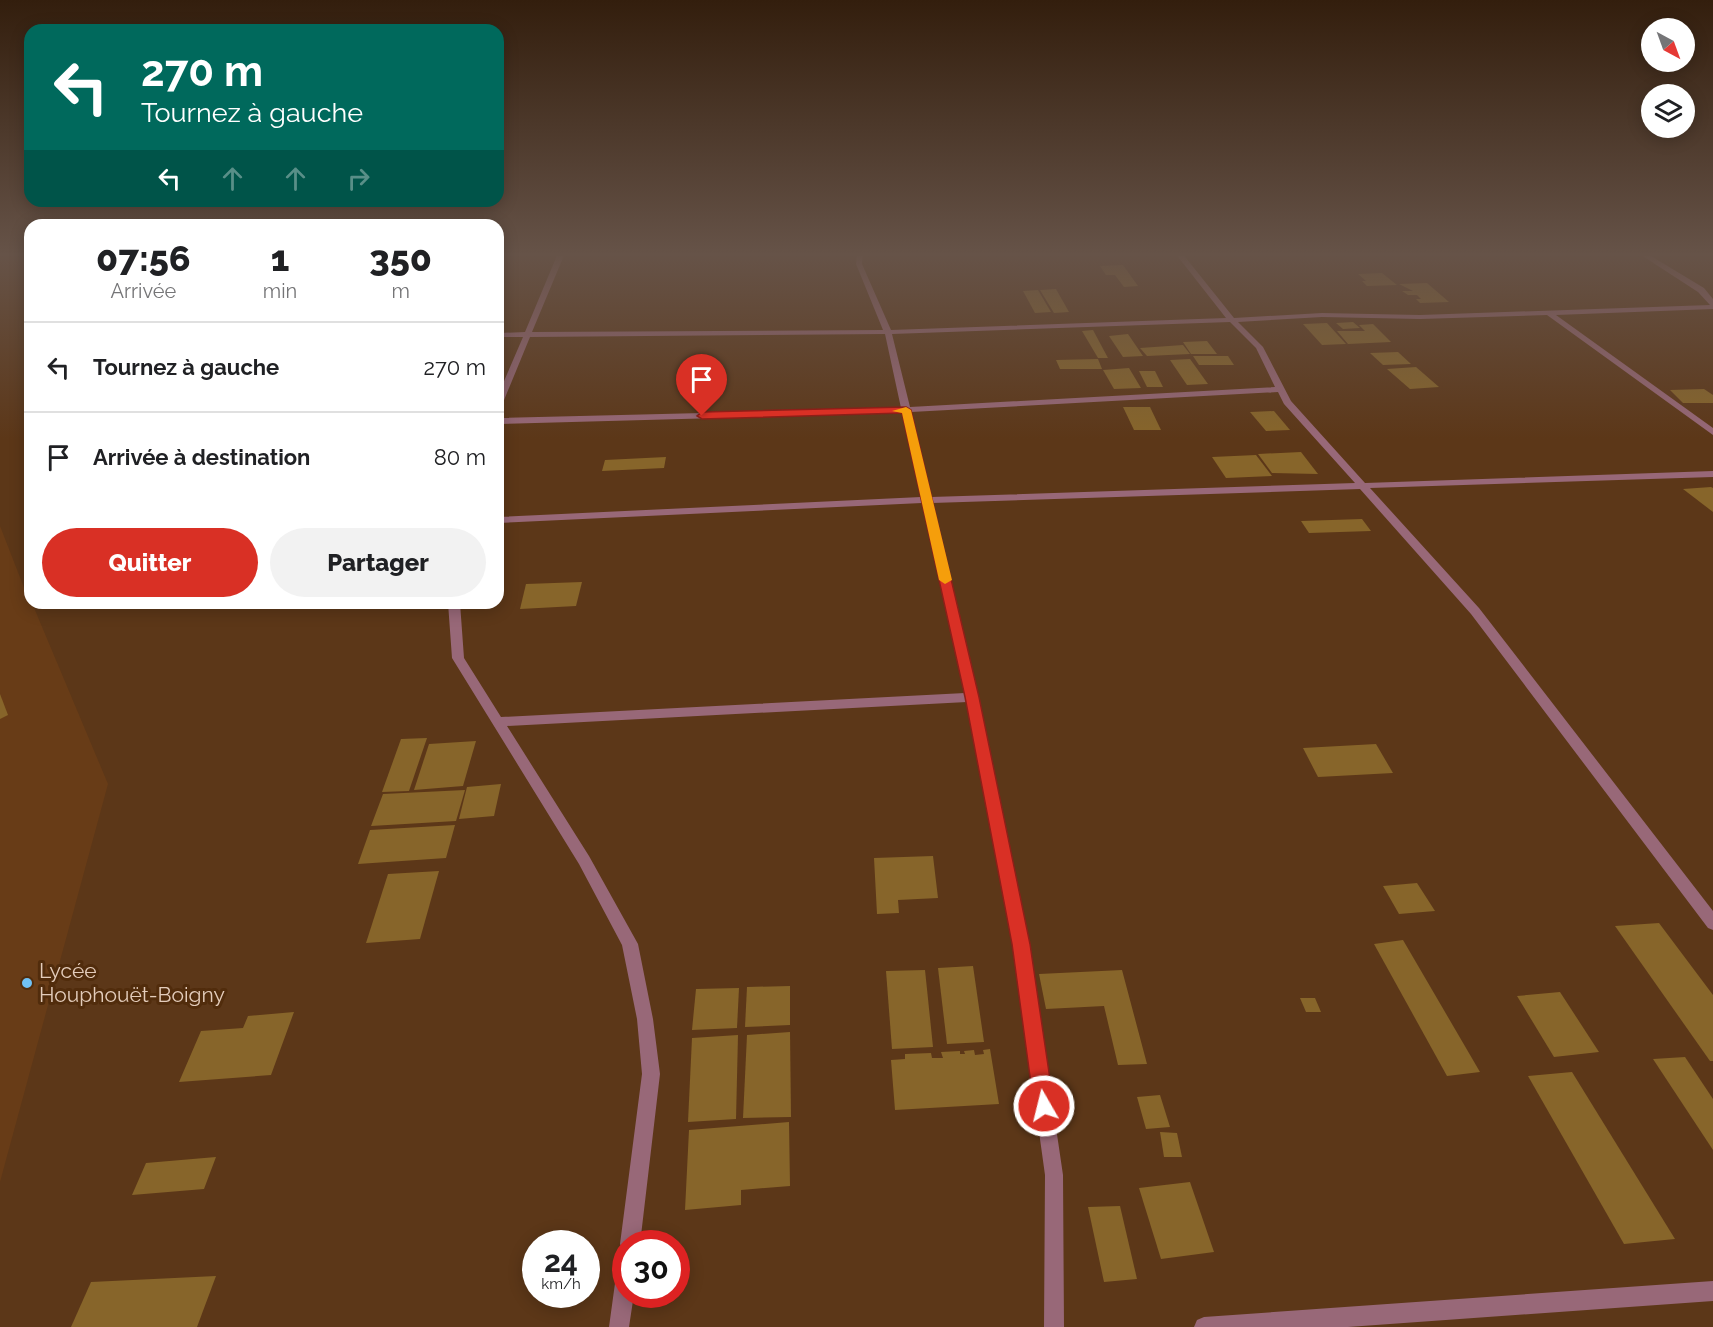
<!DOCTYPE html>
<html lang="fr">
<head>
<meta charset="utf-8">
<style>
  :root { --surface:#fff; --page:#f2f2f2; --text:#202124; --muted:#757577; --line:#e0e0e0; --accent:#d93025 }
  body { margin:0; font-family:Raleway,sans-serif; background:var(--page); color:var(--text); height:100vh; display:flex; flex-direction:column; font-size:22px; white-space:nowrap }
  * { box-sizing:border-box; margin:0 }
  p { font-size:20px; color:var(--muted) }
  .icon { flex:none; width:33px; height:33px; fill:none; stroke:currentColor; stroke-width:2; stroke-linecap:round; stroke-linejoin:round }
  .map { position:relative; flex:1; overflow:hidden }
  .sheet { position:absolute; left:24px; top:219px; width:480px; height:390px; display:flex; flex-direction:column; background:var(--surface); border-radius:18px; box-shadow:0 3px 15px #0003 }
  .sheet>* { flex:none }
  .top-card { position:absolute; left:24px; top:24px; width:480px; height:183px; border-radius:18px; box-shadow:0 3px 15px #0003; background:#00695c; color:#fff; overflow:hidden }
  .needle { width:39px; rotate:139deg }
  .fabs { position:absolute; left:1641px; top:18px; display:grid; gap:12px }
  .fabs a { display:grid; place-items:center; width:54px; height:54px; border-radius:50%; background:var(--surface); box-shadow:0 3px 15px #0003; font-size:30px }
  .speed { position:absolute; left:522px; top:1230px; display:flex; gap:12px; font-size:30px; font-weight:700; text-align:center }
  .speed>* { display:grid; place-content:center; width:78px; height:78px; border-radius:50%; background:var(--surface); box-shadow:0 3px 15px #0003; line-height:1 }
  .speed small { font-size:15px; font-weight:400 }
  .speed .limit { border:9px solid #d22; background:#fff; color:#111 }
  .pin { position:absolute; display:grid; place-items:center; width:51px; height:51px; color:#fff; margin:-62px -26px; border-radius:50% 50% 50% 0; rotate:-45deg; box-shadow:0 0 6px #0007 }
  .pin .icon { rotate:45deg }
  .me { position:absolute; width:66px; margin:-33px; rotate:352deg; stroke-linejoin:round; filter:drop-shadow(0 0 4px #0008) }
  .turn { display:flex; align-items:center; gap:21px; height:126px; padding:0 18px; font-size:27px }
  .turn .icon { width:78px; height:78px; stroke-width:2.5 }
  .turn b { display:block; font-size:42px; line-height:51px }
  .lanes { display:flex; align-items:center; height:57px; padding:0 18px; background:#0003; justify-content:center; gap:30px; direction:ltr }
  .lanes .off { opacity:.35 }
  .eta { display:flex; justify-content:space-evenly; align-items:center; height:102px; text-align:center }
  .eta b { font-size:36px; font-weight:800; line-height:42px }
  .button { display:flex; gap:12px; margin-top:auto; padding:12px 18px }
  .button a { flex:1; height:69px; border-radius:36px; background:var(--accent); color:#fff; font-size:24px; font-weight:800; line-height:69px; text-align:center }
  .button a+a { background:var(--page); color:var(--text) }
  ul { padding:0; list-style:none }
  li { display:flex; align-items:center; gap:18px; height:90px; padding:0 18px; border-top:2px solid var(--line) }
  li div { flex:1 }
  li b { display:block; font-size:22px }
  li em { font-style:normal }
  .map>svg:first-child { display:block }
</style>
</head>
<body>
<div class="map">
<svg width="1713" height="1327" viewBox="0 0 1713 1327">
  <rect width="100%" height="100%" fill="#5c3718"/>
  <polygon fill="#683c17" points="0,526 30,603 32,603 108,784 0,1182"/>
  <g fill="#87652a">
    <polygon points="1123,265 1138,286 1124,287 1115,275 1106,275 1100,266"/>
    <polygon points="1382,273 1397,285 1367,286 1362,281 1366,281 1358,274"/>
    <polygon points="1427,283 1449,302 1420,303 1416,299 1421,299 1417,295 1408,295 1402,291 1413,291 1399,284"/>
    <polygon points="1056,289 1069,312 1054,313 1040,290"/>
    <polygon points="1038,290 1051,312 1035,313 1023,291"/>
    <polygon points="1353,322 1360,328 1343,329 1336,323"/>
    <polygon points="1327,323 1346,344 1322,345 1303,324"/>
    <polygon points="1373,324 1391,342 1348,344 1337,331 1365,331 1359,325"/>
    <polygon points="1093,330 1108,358 1098,358 1082,331"/>
    <polygon points="1128,334 1143,356 1123,357 1109,336"/>
    <polygon points="1207,341 1217,354 1191,354 1183,342"/>
    <polygon points="1183,345 1190,354 1147,356 1140,348"/>
    <polygon points="1398,352 1411,364 1383,365 1370,353"/>
    <polygon points="1193,356 1228,356 1234,365 1199,365"/>
    <polygon points="1098,359 1102,369 1060,369 1056,360"/>
    <polygon points="1190,359 1208,384 1187,385 1170,360"/>
    <polygon points="1416,367 1439,387 1410,389 1387,369"/>
    <polygon points="1129,368 1141,388 1114,389 1103,370"/>
    <polygon points="1139,371 1155,371 1163,387 1147,387"/>
    <polygon points="1704,389 1713,395 1713,403 1683,403 1670,390"/>
    <polygon points="1123,407 1150,407 1161,430 1134,430"/>
    <polygon points="1274,411 1290,430 1266,431 1250,412"/>
    <polygon points="1301,452 1318,474 1272,473 1258,454"/>
    <polygon points="1256,455 1272,476 1226,478 1212,457"/>
    <polygon points="666,457 664,468 602,471 605,460"/>
    <polygon points="1711,487 1713,488 1713,512 1683,489"/>
    <polygon points="1362,519 1371,531 1309,533 1301,521"/>
    <polygon points="582,582 576,606 520,609 526,584"/>
    <polygon points="0,694 8,715 0,719"/>
    <polygon points="427,738 409,791 382,792 401,739"/>
    <polygon points="476,741 463,786 414,790 429,744"/>
    <polygon points="1376,744 1393,773 1318,777 1303,748"/>
    <polygon points="501,784 494,816 459,819 467,787"/>
    <polygon points="465,790 456,821 371,826 383,794"/>
    <polygon points="455,825 446,858 358,864 370,830"/>
    <polygon points="933,856 938,898 898,900 899,913 877,914 874,858"/>
    <polygon points="439,871 420,939 366,943 388,874"/>
    <polygon points="1417,883 1435,911 1399,914 1383,886"/>
    <polygon points="1659,923 1713,995 1713,1061 1710,1061 1615,926"/>
    <polygon points="1403,940 1480,1072 1447,1076 1374,944"/>
    <polygon points="973,966 984,1042 947,1044 938,968"/>
    <polygon points="925,970 933,1047 892,1049 886,971"/>
    <polygon points="1122,970 1147,1064 1118,1065 1104,1006 1046,1009 1039,974"/>
    <polygon points="790,986 790,1025 745,1027 747,987"/>
    <polygon points="739,988 737,1028 692,1030 696,989"/>
    <polygon points="1560,992 1599,1052 1554,1057 1517,996"/>
    <polygon points="1300,998 1315,998 1321,1012 1306,1012"/>
    <polygon points="294,1012 271,1075 179,1082 201,1031 243,1028 248,1016"/>
    <polygon points="790,1032 791,1117 743,1118 747,1035"/>
    <polygon points="738,1035 736,1119 688,1122 692,1038"/>
    <polygon points="990,1049 999,1104 895,1110 891,1060 905,1059 905,1054 931,1053 932,1058 943,1058 941,1052 960,1051 960,1054 965,1054 964,1051 974,1050 975,1055 984,1054 983,1050"/>
    <polygon points="1685,1057 1713,1099 1713,1150 1653,1059"/>
    <polygon points="1572,1072 1675,1239 1624,1244 1528,1076"/>
    <polygon points="1160,1095 1170,1127 1146,1129 1137,1097"/>
    <polygon points="789,1122 790,1186 741,1190 741,1205 685,1210 689,1130"/>
    <polygon points="1160,1132 1177,1133 1182,1157 1164,1157"/>
    <polygon points="216,1157 204,1189 132,1195 146,1163"/>
    <polygon points="1190,1182 1214,1252 1161,1259 1139,1188"/>
    <polygon points="1120,1206 1137,1279 1104,1282 1088,1207"/>
    <polygon points="216,1276 197,1327 71,1327 91,1282"/>
  </g>
  <g fill="none" stroke-linecap="round" stroke-linejoin="round">
    <g fill="#986878" fill-rule="evenodd">
      <path d="M558 253H565L532 332 883 330 856 264 857 253H863L862 264 891 330 1226 318 1175 253H1182L1234 318 1322 313 1420 315 1710 305 1698 292 1638 253H1646L1704 288 1713 299V309L1556 315 1713 428V435L1547 315 1420 319 1322 317 1238 322 1263 347 1291 401 1365 483 1713 471V477L1370 488 1479 608 1713 911V930L1708 928 1471 614 1360 489 932 503 978 697 1029 944 1063 1175 1064 1327H1044L1045 1175 1013 944 967 702 507 726 589 856 638 944 653 1019 660 1074 640 1244H626V1252L623 1251 620 1244 642 1074 637 1019 622 945 579 864 452 658 448 603H460L464 658 501 717 965 693 922 503 498 523V517L921 497 902 413 498 424V418L901 408 885 334 530 337 502 405 498 408V395L523 337H498V333L525 332ZM1230 322 1256 348 1275 387 910 407 892 334ZM1278 392 1284 404 1355 483 931 497 911 412Z"/>
      <polygon points="626,1266 626,1294 634,1294 629,1327 609,1327 616,1276 619,1269"/>
      <polygon points="1713,1281 1713,1301 1348,1327 1194,1327 1197,1320 1204,1317"/>
    </g>
  </g>
  <linearGradient id="sky" x2="0" y2="1"><stop stop-color="#331e0d"/><stop offset="0.58" stop-color="#665348"/><stop offset="1" stop-color="#665348" stop-opacity="0"/></linearGradient>
  <rect width="1713" height="439" fill="url(#sky)"/>
  <polygon fill="#d93025" stroke="#8d1f18" stroke-width="1.5" points="906,407 911,410 979,697 1030,944 1054,1106 1051,1113 1044,1116 1037,1113 1034,1106 1012,944 965,697 902,413 702,419 697,416 702,412"/>
  <polygon fill="#f59e0b" points="906,407 911,410 952,580 945,584 939,580 902,413 892,411"/>
  <circle fill="#70c1f4" stroke="#512c0c" stroke-width="2" cx="27" cy="983" r="6"/>
  <g text-anchor="middle" stroke-width="6" stroke-linejoin="round" paint-order="stroke">
    <g font-size="21" fill="#e3ccbb" stroke="#512c0c" text-anchor="start">
      <text x="39" y="978">Lycée<tspan x="39" dy="24">Houphouët-Boigny</tspan></text>
    </g>
  </g>
</svg>
<div class="fabs">
<a><svg class="needle" viewBox="-14 -14 28 28"><path d="M0-13l5 13h-10z" fill="#e53935"/><path d="M0 13l5-13h-10z" fill="#757577"/></svg></a>
<a><svg class="icon" aria-label="layers" viewBox="0 0 24 24"><path d="M12 4l9 5-9 5-9-5zM3 14l9 5 9-5"/></svg></a>
</div>
<div class="speed"><div>24<small>km/h</small></div><div class="limit">30</div></div>
<div class="pin" style="left:702px;top:416px;background:#d93025"><svg class="icon" aria-label="arrive" viewBox="0 0 24 24"><path d="M6 21V4h12l-3 4 3 4H6"/></svg></div>
<svg class="me" style="left:1044px;top:1106px" viewBox="-20 -20 40 40"><circle r="17" fill="#d93025" stroke="#fff" stroke-width="3"/><path d="M0-11L8 9 0 5-8 9z" fill="#fff"/></svg>
<div class="top-card">
<div class="turn"><svg class="icon" aria-label="left" viewBox="0 0 24 24"><path d="M17 20v-9H6M10 6l-5 5 5 5"/></svg><div><b>270 m</b>Tournez à gauche</div></div>
<div class="lanes"><svg class="icon" aria-label="left" viewBox="0 0 24 24"><path d="M17 20v-9H6M10 6l-5 5 5 5"/></svg><svg class="icon off" aria-label="ahead" viewBox="0 0 24 24"><path d="M12 20V5M6 11l6-6 6 6"/></svg><svg class="icon off" aria-label="ahead" viewBox="0 0 24 24"><path d="M12 20V5M6 11l6-6 6 6"/></svg><svg class="icon off" aria-label="right" viewBox="0 0 24 24"><path d="M7 20v-9h11M14 6l5 5-5 5"/></svg></div>
</div>
<section class="sheet">
<div class="eta">
<div><b>07:56</b><p>Arrivée</p></div>
<div><b>1</b><p>min</p></div>
<div><b>350</b><p>m</p></div>
</div>
<ul>
<li><svg class="icon" aria-label="left" viewBox="0 0 24 24"><path d="M17 20v-9H6M10 6l-5 5 5 5"/></svg><div><b>Tournez à gauche</b></div><em>270 m</em></li>
<li><svg class="icon" aria-label="arrive" viewBox="0 0 24 24"><path d="M6 21V4h12l-3 4 3 4H6"/></svg><div><b>Arrivée à destination</b></div><em>80 m</em></li>
</ul>
<div class="button"><a>Quitter</a><a>Partager</a></div>
</section>
</div>
</body>
</html>
